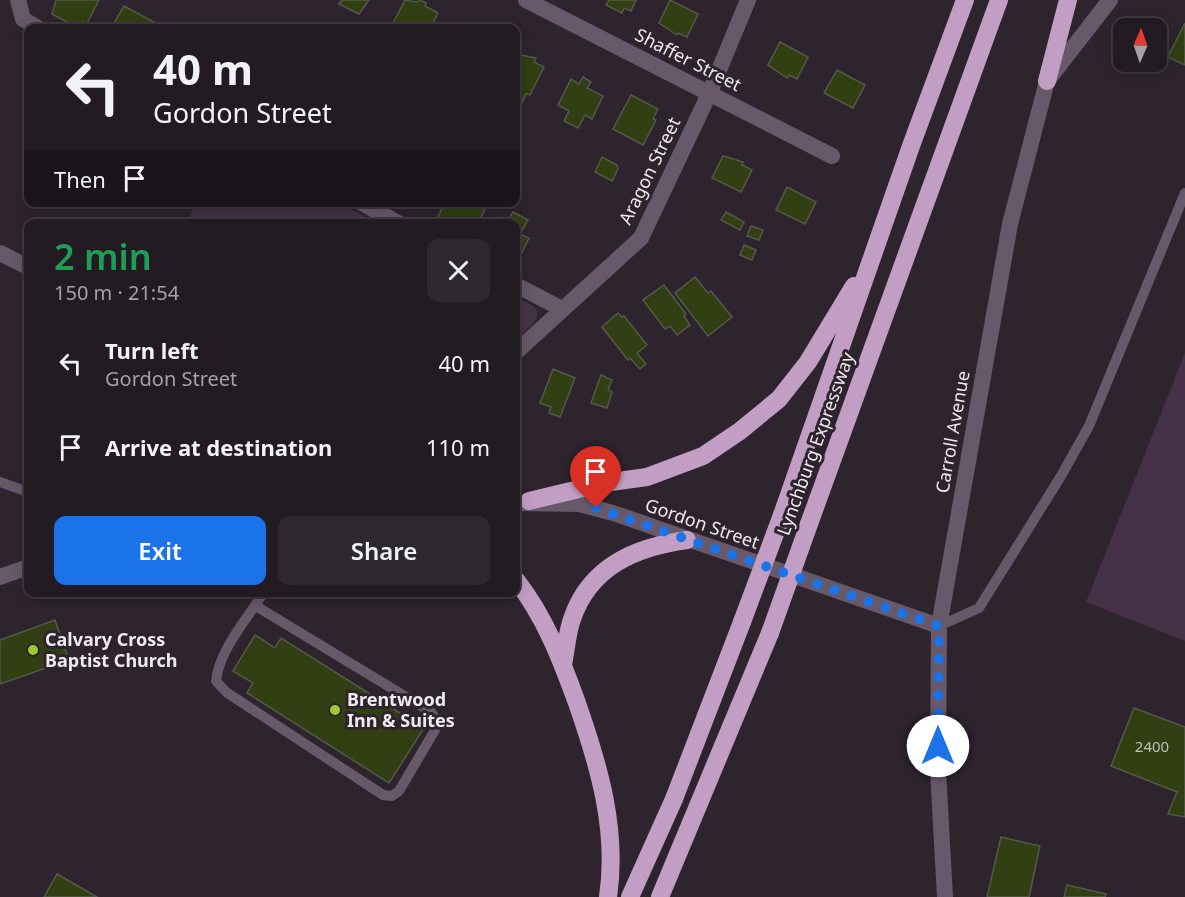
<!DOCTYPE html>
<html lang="en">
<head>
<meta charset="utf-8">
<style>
  :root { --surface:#221b22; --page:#2e282f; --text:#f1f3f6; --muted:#a2a1a5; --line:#3f3940; --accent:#1a73e8 }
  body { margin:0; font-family:"Noto Sans",sans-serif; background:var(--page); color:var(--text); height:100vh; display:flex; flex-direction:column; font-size:22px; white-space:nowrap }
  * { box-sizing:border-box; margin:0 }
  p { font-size:20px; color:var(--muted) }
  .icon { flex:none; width:33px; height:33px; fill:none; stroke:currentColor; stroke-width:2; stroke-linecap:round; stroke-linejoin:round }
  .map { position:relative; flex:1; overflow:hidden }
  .details { position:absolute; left:24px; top:219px; width:496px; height:378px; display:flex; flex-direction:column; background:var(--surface); border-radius:12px; box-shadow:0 3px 15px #0003,0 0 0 2px var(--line) }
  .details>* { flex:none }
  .banner { position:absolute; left:24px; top:24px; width:496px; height:183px; border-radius:12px; box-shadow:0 3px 15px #0003,0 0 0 2px var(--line); background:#221b22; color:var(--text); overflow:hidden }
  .needle { width:39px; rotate:2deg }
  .fabs { position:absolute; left:1113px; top:18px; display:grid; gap:12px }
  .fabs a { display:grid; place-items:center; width:54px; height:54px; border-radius:12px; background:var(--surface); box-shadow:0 3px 15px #0003,0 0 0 2px var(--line); font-size:30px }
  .pin { position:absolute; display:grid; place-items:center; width:51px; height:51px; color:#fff; margin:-62px -26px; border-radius:50% 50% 50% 0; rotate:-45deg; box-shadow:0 0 6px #0007 }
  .pin .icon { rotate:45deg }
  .me { position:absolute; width:66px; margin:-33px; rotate:0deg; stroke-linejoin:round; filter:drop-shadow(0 0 4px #0008) }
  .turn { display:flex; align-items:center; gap:21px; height:126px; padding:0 30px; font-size:27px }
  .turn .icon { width:78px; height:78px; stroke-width:2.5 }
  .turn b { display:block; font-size:42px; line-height:51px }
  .then { display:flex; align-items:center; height:57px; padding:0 30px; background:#0003; gap:12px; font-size:22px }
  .round { display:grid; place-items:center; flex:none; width:63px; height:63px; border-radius:12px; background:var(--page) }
  .overview { display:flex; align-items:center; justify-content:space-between; height:102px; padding:0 30px }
  h1 { font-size:36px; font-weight:600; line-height:45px; color:#1e9e55 }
  .action { display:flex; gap:12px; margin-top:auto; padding:12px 30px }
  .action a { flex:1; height:69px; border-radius:12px; background:var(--accent); color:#fff; font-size:24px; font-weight:600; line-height:69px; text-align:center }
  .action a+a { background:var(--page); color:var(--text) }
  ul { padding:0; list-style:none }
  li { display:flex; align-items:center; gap:18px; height:84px; padding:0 30px }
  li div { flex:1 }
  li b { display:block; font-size:22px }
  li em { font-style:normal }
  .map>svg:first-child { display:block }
</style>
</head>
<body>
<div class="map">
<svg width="1185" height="897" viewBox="0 0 1185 897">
  <rect width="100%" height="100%" fill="#2d242e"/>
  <g fill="#453247">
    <polygon points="196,202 339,203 378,223 187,223"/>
    <path d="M516 298C521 300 531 303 534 307 546 318 523 332 516 339Z"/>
    <polygon points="1185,353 1185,641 1086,602"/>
  </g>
  <g fill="#313f12" stroke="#54594b" stroke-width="1.5">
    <polygon points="56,0 99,0 86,25 82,22 79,28 52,14"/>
    <polygon points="342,0 369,0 359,14 339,4"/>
    <polygon points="405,0 417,2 420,0 426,3 425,6 438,13 430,28 391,27"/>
    <polygon points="609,0 636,0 631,11 624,8 622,13 606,5"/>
    <polygon points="670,0 698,14 687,37 678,33 677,35 659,23"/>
    <polygon points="124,6 163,27 162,28 111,28"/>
    <polygon points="1185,23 1185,65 1168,57"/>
    <polygon points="780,42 808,57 797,79 789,75 787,78 768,65"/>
    <polygon points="521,55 536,58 534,62 544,67 530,95 526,94 521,105 516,102 516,64"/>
    <polygon points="837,70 865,85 853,108 824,93"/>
    <polygon points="583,77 591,82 587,88 603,96 592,119 585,115 578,128 564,121 569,111 558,105 571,79 579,84"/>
    <polygon points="631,95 658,109 653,119 656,120 643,145 613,129"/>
    <polygon points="723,156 743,162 742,165 752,170 741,192 712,178"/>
    <polygon points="602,157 617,165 618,169 612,181 595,172"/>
    <polygon points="787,187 816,202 805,224 776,210"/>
    <polygon points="445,202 488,202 478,224 450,224 438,217"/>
    <polygon points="513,212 528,220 520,234 529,238 517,263 516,224 496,224 499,217 507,222"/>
    <polygon points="726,212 744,222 740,230 721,220"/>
    <polygon points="751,226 763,230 759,240 747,236"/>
    <polygon points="744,245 756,250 752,260 740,255"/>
    <polygon points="695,277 708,293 711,291 732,317 708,336 675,293"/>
    <polygon points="664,285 686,314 684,316 690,325 677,335 670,326 665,329 643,300"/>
    <polygon points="618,313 622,317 624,316 647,345 637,353 646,364 640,369 630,358 628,360 602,327"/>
    <polygon points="553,369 575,378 560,417 549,413 551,407 540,403"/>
    <polygon points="601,375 612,380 608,390 612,392 607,408 591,403"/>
    <polygon points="55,620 69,660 0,684 0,640"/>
    <polygon points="255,635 275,648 281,638 424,728 389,783 247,693 253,683 233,671"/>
    <polygon points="1134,708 1185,727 1185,817 1168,814 1177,792 1111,766"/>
    <polygon points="1001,837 1040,846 1029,897 987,897"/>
    <polygon points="57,874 97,897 44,897"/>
    <polygon points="1067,885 1106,894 1105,897 1064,897"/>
  </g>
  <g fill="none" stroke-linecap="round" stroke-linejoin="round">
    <g stroke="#68596a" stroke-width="10">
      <polyline points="0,482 28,492"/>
      <path d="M256 606 431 712 437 721 435 730 399 791 392 796 383 795 226 692 216 681C219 650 248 618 264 592"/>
      <polyline points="939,626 979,608 1061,476 1089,426 1185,193"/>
    </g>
    <g stroke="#68596a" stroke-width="16">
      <polyline points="18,0 23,19 38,28"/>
      <polyline points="526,0 832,156"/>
      <polyline points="1047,81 1110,0"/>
      <polyline points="360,202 400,224"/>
      <polyline points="0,253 28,267"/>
      <polyline points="516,285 562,309"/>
      <polyline points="516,352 641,238 710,92 748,0"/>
    </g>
    <g stroke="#68596a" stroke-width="16">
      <polyline points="516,503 579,504 613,513 939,626"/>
      <polyline points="0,577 28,567"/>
      <polyline points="945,897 938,770 939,626 1010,224 1047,81"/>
    </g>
    <g stroke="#c29ec5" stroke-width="18">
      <polyline points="1047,81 1068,0"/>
      <polyline points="529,501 604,483 647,477 703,456 740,431 779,399 808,362 854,286"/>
      <polyline points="782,515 911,146 965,0"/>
      <polyline points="809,524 999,0"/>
      <path d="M516 580C545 617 561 659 577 703 599 766 618 830 608 897"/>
      <path d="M563 665C566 650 567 633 572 619 590 566 636 547 687 540"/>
      <polyline points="630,897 674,799 742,622"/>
      <polyline points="660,897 770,633"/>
    </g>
    <g stroke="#c29ec5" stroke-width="18">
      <polyline points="742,622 782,515"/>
      <polyline points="770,633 809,524"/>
    </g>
  </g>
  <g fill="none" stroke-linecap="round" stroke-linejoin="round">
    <polyline stroke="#1a73e8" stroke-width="10" stroke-dasharray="0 18" points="596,508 939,626 938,746"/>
  </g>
  <g fill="#9dca30" stroke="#2d242e" stroke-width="2">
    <circle cx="33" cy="650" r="6"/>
    <circle cx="335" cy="710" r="6"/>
  </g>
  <g text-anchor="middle" stroke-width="6" stroke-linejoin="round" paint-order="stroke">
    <g font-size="15" fill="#c0beb8">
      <text x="1152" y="752">2400</text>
    </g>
    <g font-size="18" fill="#efe9f0" stroke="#2d242e">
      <text transform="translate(688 60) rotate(27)" y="6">Shaffer Street</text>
      <text transform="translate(650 171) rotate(-64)" y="6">Aragon Street</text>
      <text transform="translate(953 432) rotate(-80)" y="6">Carroll Avenue</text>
      <text transform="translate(816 444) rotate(-70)" y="6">Lynchburg Expressway</text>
      <text transform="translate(702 524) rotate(19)" y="6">Gordon Street</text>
    </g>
    <g font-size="18" font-weight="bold" fill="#efe9f0" stroke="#2d242e" text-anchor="start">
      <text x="45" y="646">Calvary Cross<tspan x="45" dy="21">Baptist Church</tspan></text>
      <text x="347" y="706">Brentwood<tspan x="347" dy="21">Inn &amp; Suites</tspan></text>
    </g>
  </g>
</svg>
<div class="fabs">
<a><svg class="needle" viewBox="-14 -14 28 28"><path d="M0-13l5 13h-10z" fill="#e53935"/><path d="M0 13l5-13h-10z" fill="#a2a1a5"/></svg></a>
</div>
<div class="pin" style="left:596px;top:508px;background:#d93025"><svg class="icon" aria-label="arrive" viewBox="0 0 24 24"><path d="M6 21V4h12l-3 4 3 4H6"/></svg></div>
<svg class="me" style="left:938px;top:746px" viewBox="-20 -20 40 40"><circle r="19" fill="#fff"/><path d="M0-13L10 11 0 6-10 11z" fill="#1a73e8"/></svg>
<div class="banner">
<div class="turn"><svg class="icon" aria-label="left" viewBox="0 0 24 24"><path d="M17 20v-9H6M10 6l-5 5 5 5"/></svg><div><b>40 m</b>Gordon Street</div></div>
<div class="then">Then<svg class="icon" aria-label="arrive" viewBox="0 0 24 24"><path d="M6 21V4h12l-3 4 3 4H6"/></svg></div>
</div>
<section class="details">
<div class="overview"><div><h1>2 min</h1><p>150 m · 21:54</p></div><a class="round"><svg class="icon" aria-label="close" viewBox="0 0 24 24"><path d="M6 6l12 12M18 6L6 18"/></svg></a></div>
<ul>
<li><svg class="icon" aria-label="left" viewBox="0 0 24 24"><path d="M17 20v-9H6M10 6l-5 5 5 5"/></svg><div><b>Turn left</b><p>Gordon Street</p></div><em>40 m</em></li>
<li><svg class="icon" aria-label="arrive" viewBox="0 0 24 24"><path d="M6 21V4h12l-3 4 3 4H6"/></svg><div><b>Arrive at destination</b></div><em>110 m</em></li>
</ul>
<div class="action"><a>Exit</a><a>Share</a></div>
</section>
</div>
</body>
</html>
